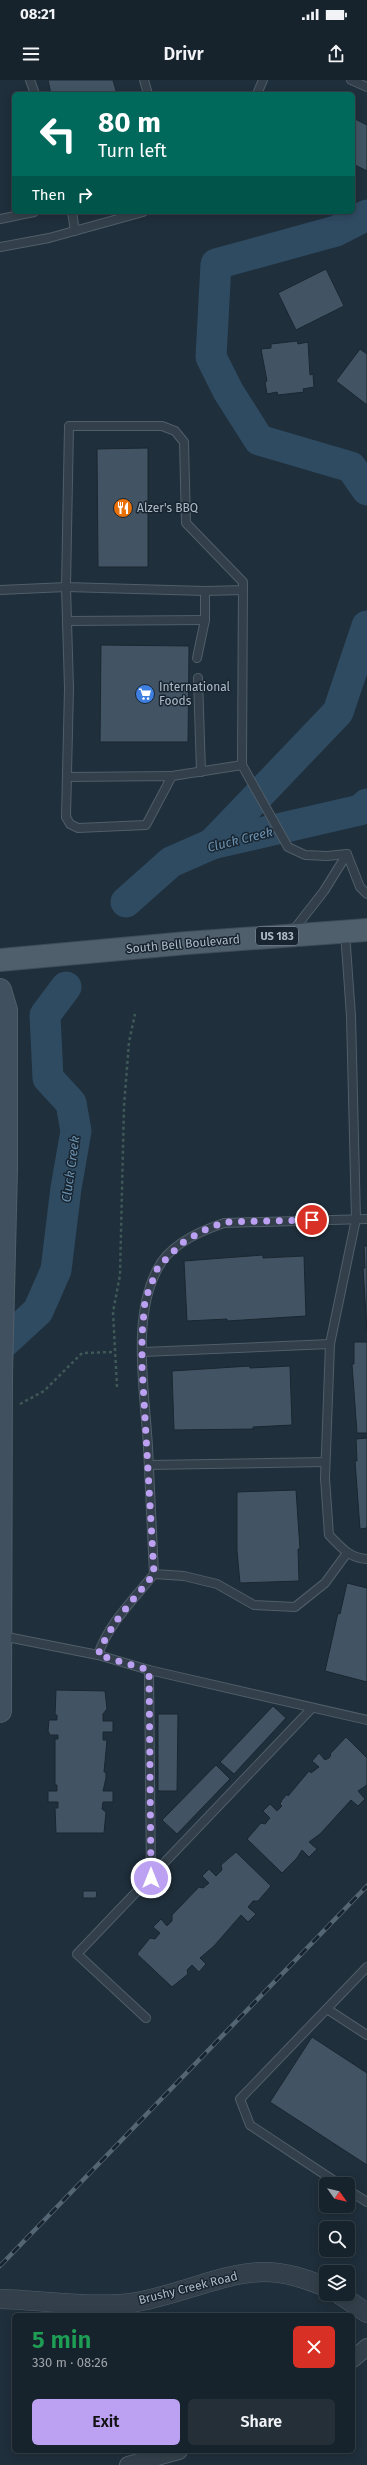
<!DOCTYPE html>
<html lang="en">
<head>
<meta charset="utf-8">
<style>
  :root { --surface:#17232c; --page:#242f38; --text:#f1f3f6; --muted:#9ea4a9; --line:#364048; --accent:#bca0f2 }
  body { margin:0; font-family:"Fira Sans",sans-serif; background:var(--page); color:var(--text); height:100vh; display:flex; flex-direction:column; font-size:15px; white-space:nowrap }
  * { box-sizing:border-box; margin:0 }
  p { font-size:13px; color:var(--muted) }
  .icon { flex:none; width:22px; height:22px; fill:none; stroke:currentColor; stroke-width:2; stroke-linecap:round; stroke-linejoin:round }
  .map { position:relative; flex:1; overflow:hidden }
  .details { position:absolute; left:12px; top:2233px; width:343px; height:140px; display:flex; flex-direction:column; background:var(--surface); border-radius:6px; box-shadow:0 2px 10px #0003,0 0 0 1px var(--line) }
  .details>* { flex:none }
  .banner { position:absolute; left:12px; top:12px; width:343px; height:122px; border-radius:6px; box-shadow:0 2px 10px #0003,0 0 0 1px var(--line); background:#00695c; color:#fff; overflow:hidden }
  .needle { width:26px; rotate:124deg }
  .fabs { position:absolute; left:319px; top:2097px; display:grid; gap:8px }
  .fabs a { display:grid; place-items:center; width:36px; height:36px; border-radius:6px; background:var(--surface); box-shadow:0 2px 10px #0003,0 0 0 1px var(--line); font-size:20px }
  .pin { position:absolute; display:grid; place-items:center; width:34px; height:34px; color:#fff; margin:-17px; border:2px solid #fff; border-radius:50%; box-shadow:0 1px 4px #0007 }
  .me { position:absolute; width:44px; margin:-22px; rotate:0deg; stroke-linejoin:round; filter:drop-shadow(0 0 3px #0008) }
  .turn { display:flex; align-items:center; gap:14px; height:84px; padding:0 20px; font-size:18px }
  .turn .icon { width:52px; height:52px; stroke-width:2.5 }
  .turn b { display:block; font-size:28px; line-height:34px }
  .then { display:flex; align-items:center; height:38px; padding:0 20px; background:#0003; gap:8px; font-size:15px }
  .round { display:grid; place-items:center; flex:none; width:42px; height:42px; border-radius:6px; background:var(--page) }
  .overview { display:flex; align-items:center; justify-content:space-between; height:68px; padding:0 20px }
  h1 { font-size:24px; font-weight:600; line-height:30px; color:#1e9e55 }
  .primary-button { display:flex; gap:8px; margin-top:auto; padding:8px 20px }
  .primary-button a { flex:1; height:46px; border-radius:6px; background:var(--accent); color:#111; font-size:16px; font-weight:600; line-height:46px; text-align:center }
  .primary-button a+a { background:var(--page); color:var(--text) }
  .status { display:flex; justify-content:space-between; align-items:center; height:28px; padding:0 20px; background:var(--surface); direction:ltr }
  .status svg { height:11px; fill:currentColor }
  header { display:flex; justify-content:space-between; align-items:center; height:52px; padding:0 20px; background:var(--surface); font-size:18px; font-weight:600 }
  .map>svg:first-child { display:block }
</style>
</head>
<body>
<div class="status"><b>08:21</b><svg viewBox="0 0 49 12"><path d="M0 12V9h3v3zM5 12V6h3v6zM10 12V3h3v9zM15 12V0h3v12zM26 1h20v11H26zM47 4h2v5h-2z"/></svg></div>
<header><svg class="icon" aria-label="menu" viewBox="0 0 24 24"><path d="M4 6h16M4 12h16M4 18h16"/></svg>Drivr<svg class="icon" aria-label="share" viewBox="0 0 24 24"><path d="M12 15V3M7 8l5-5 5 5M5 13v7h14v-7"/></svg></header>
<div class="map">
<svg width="367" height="2385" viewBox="0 0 367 2385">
  <rect width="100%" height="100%" fill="#1f2f3b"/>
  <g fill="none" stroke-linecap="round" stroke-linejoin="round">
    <g stroke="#2f4b62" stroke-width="31">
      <polyline points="367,135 336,151 216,184 211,277 228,311 259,360 351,387 367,410"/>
      <polyline points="212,764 338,632 367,546"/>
      <polyline points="126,822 171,782 212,764 360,730 367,724"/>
      <polyline points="0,1266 38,1231 56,1190 66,1108 76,1051 71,1023 48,998 45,935 66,907"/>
    </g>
  </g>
  <g fill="#425463" stroke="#1a2732">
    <polygon points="48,0 113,0 117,14 51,14"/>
    <polygon points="353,38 367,45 367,91 353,84"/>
    <polygon points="326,189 344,226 296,250 278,213"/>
    <polygon points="297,261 298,264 308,262 310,295 313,294 314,307 303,309 304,312 278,315 277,312 267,314 265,302 267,301 261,269 271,268 271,264"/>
    <polygon points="360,269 367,274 367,325 336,301"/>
    <polygon points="148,368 148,487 98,487 97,369"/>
    <polygon points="101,565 189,566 188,662 100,662"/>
    <polygon points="364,1166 367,1166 367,1251 363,1188 365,1188"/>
    <polygon points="263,1175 263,1178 304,1176 306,1236 227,1241 227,1239 187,1241 184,1181"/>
    <polygon points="354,1262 367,1262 367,1353 357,1353 352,1284 354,1284"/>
    <polygon points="250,1286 250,1288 290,1286 292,1345 253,1347 253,1349 174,1350 172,1291"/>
    <polygon points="367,1358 367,1448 360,1449 355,1381 357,1381 356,1359"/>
    <polygon points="296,1410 300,1469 298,1469 299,1501 240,1503 237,1471 237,1412"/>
    <polygon points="347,1503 367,1508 367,1602 325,1591 338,1533 340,1534"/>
    <polygon points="56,1610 105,1611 107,1629 103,1634 103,1641 113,1641 113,1652 103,1652 103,1660 107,1660 104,1692 106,1692 106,1698 103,1711 113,1711 113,1722 103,1722 102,1729 106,1732 104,1753 56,1753 55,1728 58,1728 58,1722 48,1722 48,1711 57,1711 57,1705 55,1705 55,1659 58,1659 58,1655 50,1655 48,1651 49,1640 57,1640 57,1635 55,1635"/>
    <polygon points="273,1626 286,1638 234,1694 220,1682"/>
    <polygon points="158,1634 178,1634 177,1711 158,1711"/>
    <polygon points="346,1657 367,1678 367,1705 358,1711 365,1719 358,1726 351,1720 320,1754 309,1762 317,1769 309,1777 302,1770 297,1778 282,1793 247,1759 261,1743 265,1744 270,1738 263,1731 270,1724 277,1731 282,1726 280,1724 282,1720 287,1714 288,1716 309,1691 311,1693 319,1687 312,1681 319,1673 325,1680 329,1678 331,1675 330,1674"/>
    <polygon points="216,1685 230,1699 177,1754 162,1740"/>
    <polygon points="236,1772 271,1806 258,1821 253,1821 248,1827 256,1834 248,1842 241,1835 214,1866 200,1878 206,1884 199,1892 192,1885 187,1890 188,1894 172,1907 137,1874 150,1858 155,1859 160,1853 153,1847 161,1839 167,1846 172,1841 172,1835 199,1807 203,1808 209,1803 202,1796 209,1789 216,1796 222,1790 221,1785"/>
    <polygon points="83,1811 97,1811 96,1818 83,1818"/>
    <polygon points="312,1957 367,1993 367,2085 270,2022"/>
  </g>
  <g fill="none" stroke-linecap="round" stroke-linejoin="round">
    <defs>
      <g id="service">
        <polyline points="30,0 35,14"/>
        <polyline points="144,0 148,14"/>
        <polyline points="351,0 367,7"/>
        <polyline points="257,14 263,0"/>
        <polyline points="72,132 75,151"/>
        <polyline points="0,139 34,132"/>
        <polyline points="0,167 49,158 143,132"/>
        <polyline points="0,510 66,507 69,608 66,737 70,744 78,748 146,745 172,696 67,697"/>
        <polyline points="243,510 205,511 66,507 69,346 162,346 175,351 184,362 186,443 243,502 242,685 288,767 305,775 327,776 347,774"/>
        <polyline points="67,541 205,540"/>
        <polyline points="197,578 205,540 205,511"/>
        <polyline points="198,598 201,692"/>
        <polyline points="172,696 242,685"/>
        <polyline points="292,852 324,811 347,774 360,807 367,814"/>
        <path d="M345 852 351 936 356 1139 330 1264 325 1398 329 1455C341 1467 349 1478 367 1479"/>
        <polyline points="143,1272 330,1264"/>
        <polyline points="149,1385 325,1382"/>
        <path d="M347 1473 325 1503 295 1527 254 1525 217 1504 184 1496 154 1494C152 1452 150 1410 148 1367 145 1312 131 1237 158 1188 170 1164 200 1151 224 1143L367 1139"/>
        <polyline points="2,1556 98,1575 149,1590 367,1640"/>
        <path d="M98 1575C108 1544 134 1519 154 1494"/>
        <polyline points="149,1590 151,1798"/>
        <polyline points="327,1929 367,1955"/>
        <polyline points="146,1938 77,1874 312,1628"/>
        <polyline points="339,2104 250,2045 240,2019 367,1887"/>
        <polyline points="348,2110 367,2122"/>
      </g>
      <g id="minor">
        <polyline points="353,2279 367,2267"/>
        <polyline points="128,2385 179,2371"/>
      </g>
      <g id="tertiary">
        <polyline points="339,2214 367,2233"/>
        <path d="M0 2219C42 2220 89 2228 131 2223 174 2217 224 2192 264 2192 286 2192 306 2199 326 2207"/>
      </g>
      <polyline id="secondary" points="0,910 6,930 6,1090 1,1294 0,1631"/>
      <polyline id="primary" points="0,880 187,863 367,850"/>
    </defs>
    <use href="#service" stroke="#505e69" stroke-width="10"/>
    <use href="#minor" stroke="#505e69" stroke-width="18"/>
    <use href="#tertiary" stroke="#505e69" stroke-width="20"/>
    <use href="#secondary" stroke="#505e69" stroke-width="24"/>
    <use href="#primary" stroke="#3f4c58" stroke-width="24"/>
    <g stroke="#3f5958" stroke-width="2.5" stroke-dasharray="3 3" stroke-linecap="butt">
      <polyline points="117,1307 113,1232 120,1195 124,1026 129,962 135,934"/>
      <polyline points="20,1324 44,1311 82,1273 115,1272"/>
    </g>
    <use href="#service" stroke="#33404b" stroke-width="8"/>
    <use href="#minor" stroke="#33404b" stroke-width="16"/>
    <use href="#tertiary" stroke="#33404b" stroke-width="19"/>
    <use href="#secondary" stroke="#40505f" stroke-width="22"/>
    <use href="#primary" stroke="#505f6c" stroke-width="22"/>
    <defs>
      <polyline id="rail" points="0,2186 367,1806"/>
    </defs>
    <use href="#rail" stroke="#546573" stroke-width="4.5"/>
    <use href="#rail" stroke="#182530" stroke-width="3" stroke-dasharray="9" stroke-linecap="butt"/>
  </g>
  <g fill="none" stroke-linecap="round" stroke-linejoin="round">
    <path stroke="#bca0f2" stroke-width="7" stroke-dasharray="0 12.6" d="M151 1798 149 1590 98 1575C109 1545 134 1519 154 1494L142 1286V1255L145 1220 158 1187 182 1163 202 1151 224 1142 312 1140"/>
  </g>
  <defs>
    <symbol id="restaurant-disc" viewBox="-11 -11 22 22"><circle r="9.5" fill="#e8710a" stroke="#182530"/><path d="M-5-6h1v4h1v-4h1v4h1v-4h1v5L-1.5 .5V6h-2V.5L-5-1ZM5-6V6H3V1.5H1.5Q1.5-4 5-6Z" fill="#fff"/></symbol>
    <symbol id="supermarket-disc" viewBox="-11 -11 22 22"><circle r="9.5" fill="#3f7fe0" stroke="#182530"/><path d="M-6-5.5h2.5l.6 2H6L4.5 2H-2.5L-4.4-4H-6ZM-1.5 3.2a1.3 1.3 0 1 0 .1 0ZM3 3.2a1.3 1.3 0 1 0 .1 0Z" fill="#fff"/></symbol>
  </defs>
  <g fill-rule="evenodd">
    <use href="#restaurant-disc" x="112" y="417" width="22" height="22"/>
    <use href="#supermarket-disc" x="134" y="603" width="22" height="22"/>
  </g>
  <g text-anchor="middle" stroke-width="3" stroke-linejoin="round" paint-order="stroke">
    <rect fill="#182530" stroke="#808e9a" stroke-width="1" x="256" y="847" width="42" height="18" rx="3"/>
    <g font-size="11" font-weight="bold" fill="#adbbc8">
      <text x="277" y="860">US 183</text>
    </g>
    <g font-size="12" fill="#adbbc8" stroke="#182530" text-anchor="start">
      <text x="137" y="432">Alzer's BBQ</text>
      <text x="159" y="611">International<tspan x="159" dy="14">Foods</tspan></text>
    </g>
    <g font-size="12" fill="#adbbc8" stroke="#182530">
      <text transform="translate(183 864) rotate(-5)" y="4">South Bell Boulevard</text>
      <text transform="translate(188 2208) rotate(-14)" y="4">Brushy Creek Road</text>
    </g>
    <g font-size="13" font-style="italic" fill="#6b91af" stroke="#182530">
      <text transform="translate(240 759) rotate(-14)" y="5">Cluck Creek</text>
      <text transform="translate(70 1089) rotate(-82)" y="5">Cluck Creek</text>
    </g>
  </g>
</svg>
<div class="fabs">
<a><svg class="needle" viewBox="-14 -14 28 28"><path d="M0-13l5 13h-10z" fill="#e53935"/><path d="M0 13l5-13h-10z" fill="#9ea4a9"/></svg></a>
<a><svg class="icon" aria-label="search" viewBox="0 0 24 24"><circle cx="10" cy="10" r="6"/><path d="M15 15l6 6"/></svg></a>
<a><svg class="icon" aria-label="layers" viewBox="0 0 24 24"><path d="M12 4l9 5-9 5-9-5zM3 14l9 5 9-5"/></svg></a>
</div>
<div class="pin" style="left:312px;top:1140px;background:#d93025"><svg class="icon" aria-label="arrive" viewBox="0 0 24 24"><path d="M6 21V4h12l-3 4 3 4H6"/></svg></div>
<svg class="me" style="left:151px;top:1798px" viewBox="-20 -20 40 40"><circle r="17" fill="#bca0f2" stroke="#fff" stroke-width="3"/><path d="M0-11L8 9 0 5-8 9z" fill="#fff"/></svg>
<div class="banner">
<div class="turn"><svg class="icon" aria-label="left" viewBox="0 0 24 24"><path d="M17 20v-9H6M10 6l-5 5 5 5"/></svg><div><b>80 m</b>Turn left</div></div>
<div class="then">Then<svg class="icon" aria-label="right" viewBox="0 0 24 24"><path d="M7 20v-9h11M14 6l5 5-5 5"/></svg></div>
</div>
<section class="details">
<div class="overview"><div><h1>5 min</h1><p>330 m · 08:26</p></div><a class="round" style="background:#d93025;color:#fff"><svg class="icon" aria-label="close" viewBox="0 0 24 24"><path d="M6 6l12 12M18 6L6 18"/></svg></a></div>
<div class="primary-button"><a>Exit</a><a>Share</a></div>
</section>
</div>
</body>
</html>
